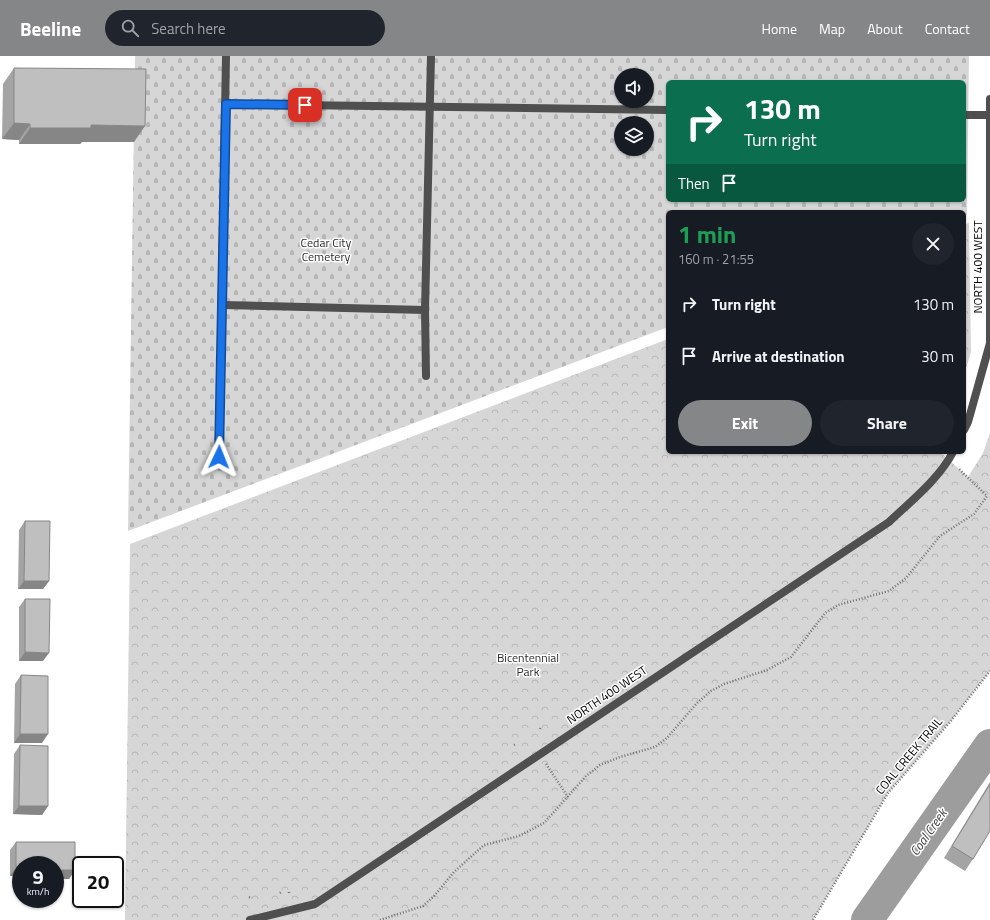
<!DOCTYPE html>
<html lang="en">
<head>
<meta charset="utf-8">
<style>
  :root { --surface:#171b24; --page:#20242c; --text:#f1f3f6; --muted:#9ea1a6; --accent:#858687 }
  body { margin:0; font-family:"Titillium Web",sans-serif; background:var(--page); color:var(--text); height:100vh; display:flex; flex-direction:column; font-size:15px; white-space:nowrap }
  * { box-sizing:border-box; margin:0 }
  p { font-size:13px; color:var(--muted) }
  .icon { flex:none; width:22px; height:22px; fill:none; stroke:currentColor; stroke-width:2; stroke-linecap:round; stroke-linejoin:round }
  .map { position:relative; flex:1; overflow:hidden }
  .details { position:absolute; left:666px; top:154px; width:300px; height:244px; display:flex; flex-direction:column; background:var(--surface); border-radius:6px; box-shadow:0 1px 3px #0004 }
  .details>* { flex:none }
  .top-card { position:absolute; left:666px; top:24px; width:300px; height:122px; border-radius:6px; box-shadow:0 1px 3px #0004; background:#0b6e4f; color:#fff; overflow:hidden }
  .fabs { position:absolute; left:614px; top:12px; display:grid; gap:8px }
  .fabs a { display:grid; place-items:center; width:40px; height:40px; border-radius:50%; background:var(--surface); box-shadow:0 1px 3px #0004; font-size:20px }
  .speed { position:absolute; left:12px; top:800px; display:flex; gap:8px; font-size:20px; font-weight:700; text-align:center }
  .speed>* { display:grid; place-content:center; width:52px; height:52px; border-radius:50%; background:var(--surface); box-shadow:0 1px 3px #0004; line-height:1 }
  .speed small { font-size:10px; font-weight:400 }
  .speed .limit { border:2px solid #111; border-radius:6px; background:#fff; color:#111 }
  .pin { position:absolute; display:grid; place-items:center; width:34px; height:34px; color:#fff; margin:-17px; border-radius:8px; box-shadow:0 2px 6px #0006 }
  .me { position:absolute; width:44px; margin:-22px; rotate:2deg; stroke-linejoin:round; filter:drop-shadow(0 0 3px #0008) }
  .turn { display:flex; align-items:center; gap:14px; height:84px; padding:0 12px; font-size:18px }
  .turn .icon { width:52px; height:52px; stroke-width:2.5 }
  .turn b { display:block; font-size:28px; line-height:34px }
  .then { display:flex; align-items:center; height:38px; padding:0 12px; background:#0003; gap:8px; font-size:15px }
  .round { display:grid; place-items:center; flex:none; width:42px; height:42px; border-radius:21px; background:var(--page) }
  .summary { display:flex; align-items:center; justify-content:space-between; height:68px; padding:0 12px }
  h1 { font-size:24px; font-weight:700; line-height:30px; color:#1e9e55 }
  .action { display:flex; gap:8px; margin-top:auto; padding:8px 12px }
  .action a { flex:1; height:46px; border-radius:24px; background:var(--accent); color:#fff; font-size:16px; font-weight:700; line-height:46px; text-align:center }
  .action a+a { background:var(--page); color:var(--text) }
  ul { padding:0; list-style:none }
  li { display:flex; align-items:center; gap:12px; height:52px; padding:0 12px }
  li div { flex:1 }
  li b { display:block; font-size:15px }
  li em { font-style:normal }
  header { display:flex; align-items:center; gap:24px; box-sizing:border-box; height:56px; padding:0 20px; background:var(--accent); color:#fff }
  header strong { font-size:19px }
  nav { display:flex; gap:22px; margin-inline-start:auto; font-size:14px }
  .search { width:280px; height:36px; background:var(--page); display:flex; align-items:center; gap:10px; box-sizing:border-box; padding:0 14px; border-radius:22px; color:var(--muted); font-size:15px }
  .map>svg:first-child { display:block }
</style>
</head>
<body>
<header>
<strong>Beeline</strong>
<div class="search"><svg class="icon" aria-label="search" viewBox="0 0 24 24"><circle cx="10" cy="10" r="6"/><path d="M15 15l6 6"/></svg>Search here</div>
<nav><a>Home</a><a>Map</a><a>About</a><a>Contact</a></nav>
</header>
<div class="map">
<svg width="990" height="864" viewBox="0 0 990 864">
  <defs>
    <pattern id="cemetery-stones" width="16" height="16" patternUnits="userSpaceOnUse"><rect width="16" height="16" fill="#d6d6d6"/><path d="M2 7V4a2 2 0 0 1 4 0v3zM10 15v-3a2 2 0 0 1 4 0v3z" fill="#b6b6b6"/></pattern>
    <pattern id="park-crowns" width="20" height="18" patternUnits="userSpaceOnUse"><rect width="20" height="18" fill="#d6d6d6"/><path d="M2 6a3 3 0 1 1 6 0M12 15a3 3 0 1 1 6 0" fill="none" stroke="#b6b6b6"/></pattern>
  </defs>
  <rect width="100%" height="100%" fill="#fff"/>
  <path fill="url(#cemetery-stones)" fill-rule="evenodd" d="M135 0H969L967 159 964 160V156H668V271L128 475ZM621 19H647V45H621ZM668 26H964V144H668ZM621 67H647V93H621Z"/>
  <g fill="url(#park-crowns)">
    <polygon points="969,167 971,296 964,319 964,169"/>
    <polygon points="668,283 668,396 940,396 968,421 983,397 990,377 990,615 950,666 888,737 813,864 125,864 130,488"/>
  </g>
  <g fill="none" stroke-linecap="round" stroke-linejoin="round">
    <polyline stroke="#9d9d9d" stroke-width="32" points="867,864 990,689"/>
    <g stroke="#717171" stroke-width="2.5" stroke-dasharray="1 2" stroke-linecap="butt">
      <polyline points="540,673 541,671"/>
      <polyline points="514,689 516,688"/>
      <polyline points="546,708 568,741"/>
      <polyline points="289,836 289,839"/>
      <polyline points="280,837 282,835"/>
      <polyline points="249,841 252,842"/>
      <polyline points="380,864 423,850 434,840 454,816 484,789 519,780 544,767 586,720 600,709 620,701 655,691 667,682 697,647 711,635 724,628 767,614 791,601 825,557 838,549 889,535 906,522 940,480 974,458 987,440 958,412"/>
      <polyline points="813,864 888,737 950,666 990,615"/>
    </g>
    <g stroke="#4f4f4f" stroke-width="8">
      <polyline points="226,48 668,54"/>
      <polyline points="964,59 989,59"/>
      <polyline points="223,249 425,254"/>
      <polyline points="426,320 425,254 431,0"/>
      <polyline points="219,401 226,0"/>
    </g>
    <g stroke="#4f4f4f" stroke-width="8">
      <polyline points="964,374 968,366 990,287 990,43"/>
      <path d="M250 864 315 848 889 466C910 446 939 423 953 396"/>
    </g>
  </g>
  <g fill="#a4a4a4">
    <polygon points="14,12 134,86 82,86 80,88 19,88 19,84 2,83 3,28"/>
    <polygon points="25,465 49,525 43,533 18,533 19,474"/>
    <polygon points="25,543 43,605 19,605 19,551"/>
    <polygon points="21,619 42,687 14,687 15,628"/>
    <polygon points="20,689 48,750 42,759 13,758 14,698"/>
    <polygon points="990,726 990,775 973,803 965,815 944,802"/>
    <polygon points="16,786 75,814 69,823 55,823 55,809 21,809 21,820 10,820 10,794"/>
  </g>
  <g fill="#868686">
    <polygon points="14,67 30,68 19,84 2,83"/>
    <polygon points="91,69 145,70 134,86 82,86 80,88 19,88 30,72"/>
    <polygon points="24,525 49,525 43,533 18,533"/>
    <polygon points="25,596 49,597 43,605 19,605"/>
    <polygon points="20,678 48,678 42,687 14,687"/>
    <polygon points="19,750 48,750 42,759 13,758"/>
    <polygon points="16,811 21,811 21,820 10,820"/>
    <polygon points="55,814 75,814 69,823 55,823"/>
  </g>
  <g fill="#bfbfbf" stroke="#868686">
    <polygon points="14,12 146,13 145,70 91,69 91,72 30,72 30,68 14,67"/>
    <polygon points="25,465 50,465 49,525 24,525"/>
    <polygon points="25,543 50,543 49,597 25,596"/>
    <polygon points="21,619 48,620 48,678 20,678"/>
    <polygon points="20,689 48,690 48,750 19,750"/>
    <polygon points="990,728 990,775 973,803 952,790"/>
    <polygon points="16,786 75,786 75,814 55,814 55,809 21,809 21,811 16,811"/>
  </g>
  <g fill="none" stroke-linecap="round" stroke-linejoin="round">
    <defs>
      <polyline id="route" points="219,401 226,48 305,49"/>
    </defs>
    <use href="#route" stroke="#114b97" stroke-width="10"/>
    <use href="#route" stroke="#1a73e8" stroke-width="7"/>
  </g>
  <g text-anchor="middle" stroke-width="3" stroke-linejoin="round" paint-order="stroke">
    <g font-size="12" fill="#2d2d2d" stroke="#fff">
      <text x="326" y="191">Cedar City<tspan x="326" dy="14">Cemetery</tspan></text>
      <text x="528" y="606">Bicentennial<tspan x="528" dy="14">Park</tspan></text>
    </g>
    <g font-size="12" fill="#000" stroke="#fff">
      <text transform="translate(978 211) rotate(-90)" y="4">NORTH 400 WEST</text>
      <text transform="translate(607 639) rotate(-34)" y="4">NORTH 400 WEST</text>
      <text transform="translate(909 700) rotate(-50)" y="4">COAL CREEK TRAIL</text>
    </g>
    <g font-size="13" font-style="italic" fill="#3e3e3e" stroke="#fff">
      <text transform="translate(928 776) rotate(-55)" y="5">Coal Creek</text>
    </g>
  </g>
</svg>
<div class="fabs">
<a><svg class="icon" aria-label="sound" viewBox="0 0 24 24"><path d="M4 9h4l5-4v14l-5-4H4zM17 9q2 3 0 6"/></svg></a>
<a><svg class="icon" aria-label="layers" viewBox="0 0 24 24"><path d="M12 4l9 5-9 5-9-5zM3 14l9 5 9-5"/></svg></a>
</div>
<div class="speed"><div>9<small>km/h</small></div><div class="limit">20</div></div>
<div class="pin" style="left:305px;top:49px;background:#d93025"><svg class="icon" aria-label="arrive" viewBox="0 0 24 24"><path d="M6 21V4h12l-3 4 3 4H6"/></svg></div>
<svg class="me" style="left:219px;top:401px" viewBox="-20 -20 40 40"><path d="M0-17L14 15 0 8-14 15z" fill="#1a73e8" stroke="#fff" stroke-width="4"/></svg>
<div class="top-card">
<div class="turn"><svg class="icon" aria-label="right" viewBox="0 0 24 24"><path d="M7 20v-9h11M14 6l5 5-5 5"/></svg><div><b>130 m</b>Turn right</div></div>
<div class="then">Then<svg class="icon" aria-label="arrive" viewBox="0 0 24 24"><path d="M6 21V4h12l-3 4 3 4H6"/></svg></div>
</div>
<section class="details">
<div class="summary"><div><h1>1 min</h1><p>160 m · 21:55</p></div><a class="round"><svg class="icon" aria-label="close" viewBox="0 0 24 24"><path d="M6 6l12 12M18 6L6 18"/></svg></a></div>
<ul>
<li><svg class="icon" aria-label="right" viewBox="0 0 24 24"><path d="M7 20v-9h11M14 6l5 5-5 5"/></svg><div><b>Turn right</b></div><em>130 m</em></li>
<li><svg class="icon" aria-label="arrive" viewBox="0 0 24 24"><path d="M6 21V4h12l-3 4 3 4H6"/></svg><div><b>Arrive at destination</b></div><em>30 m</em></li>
</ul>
<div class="action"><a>Exit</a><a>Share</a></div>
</section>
</div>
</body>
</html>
